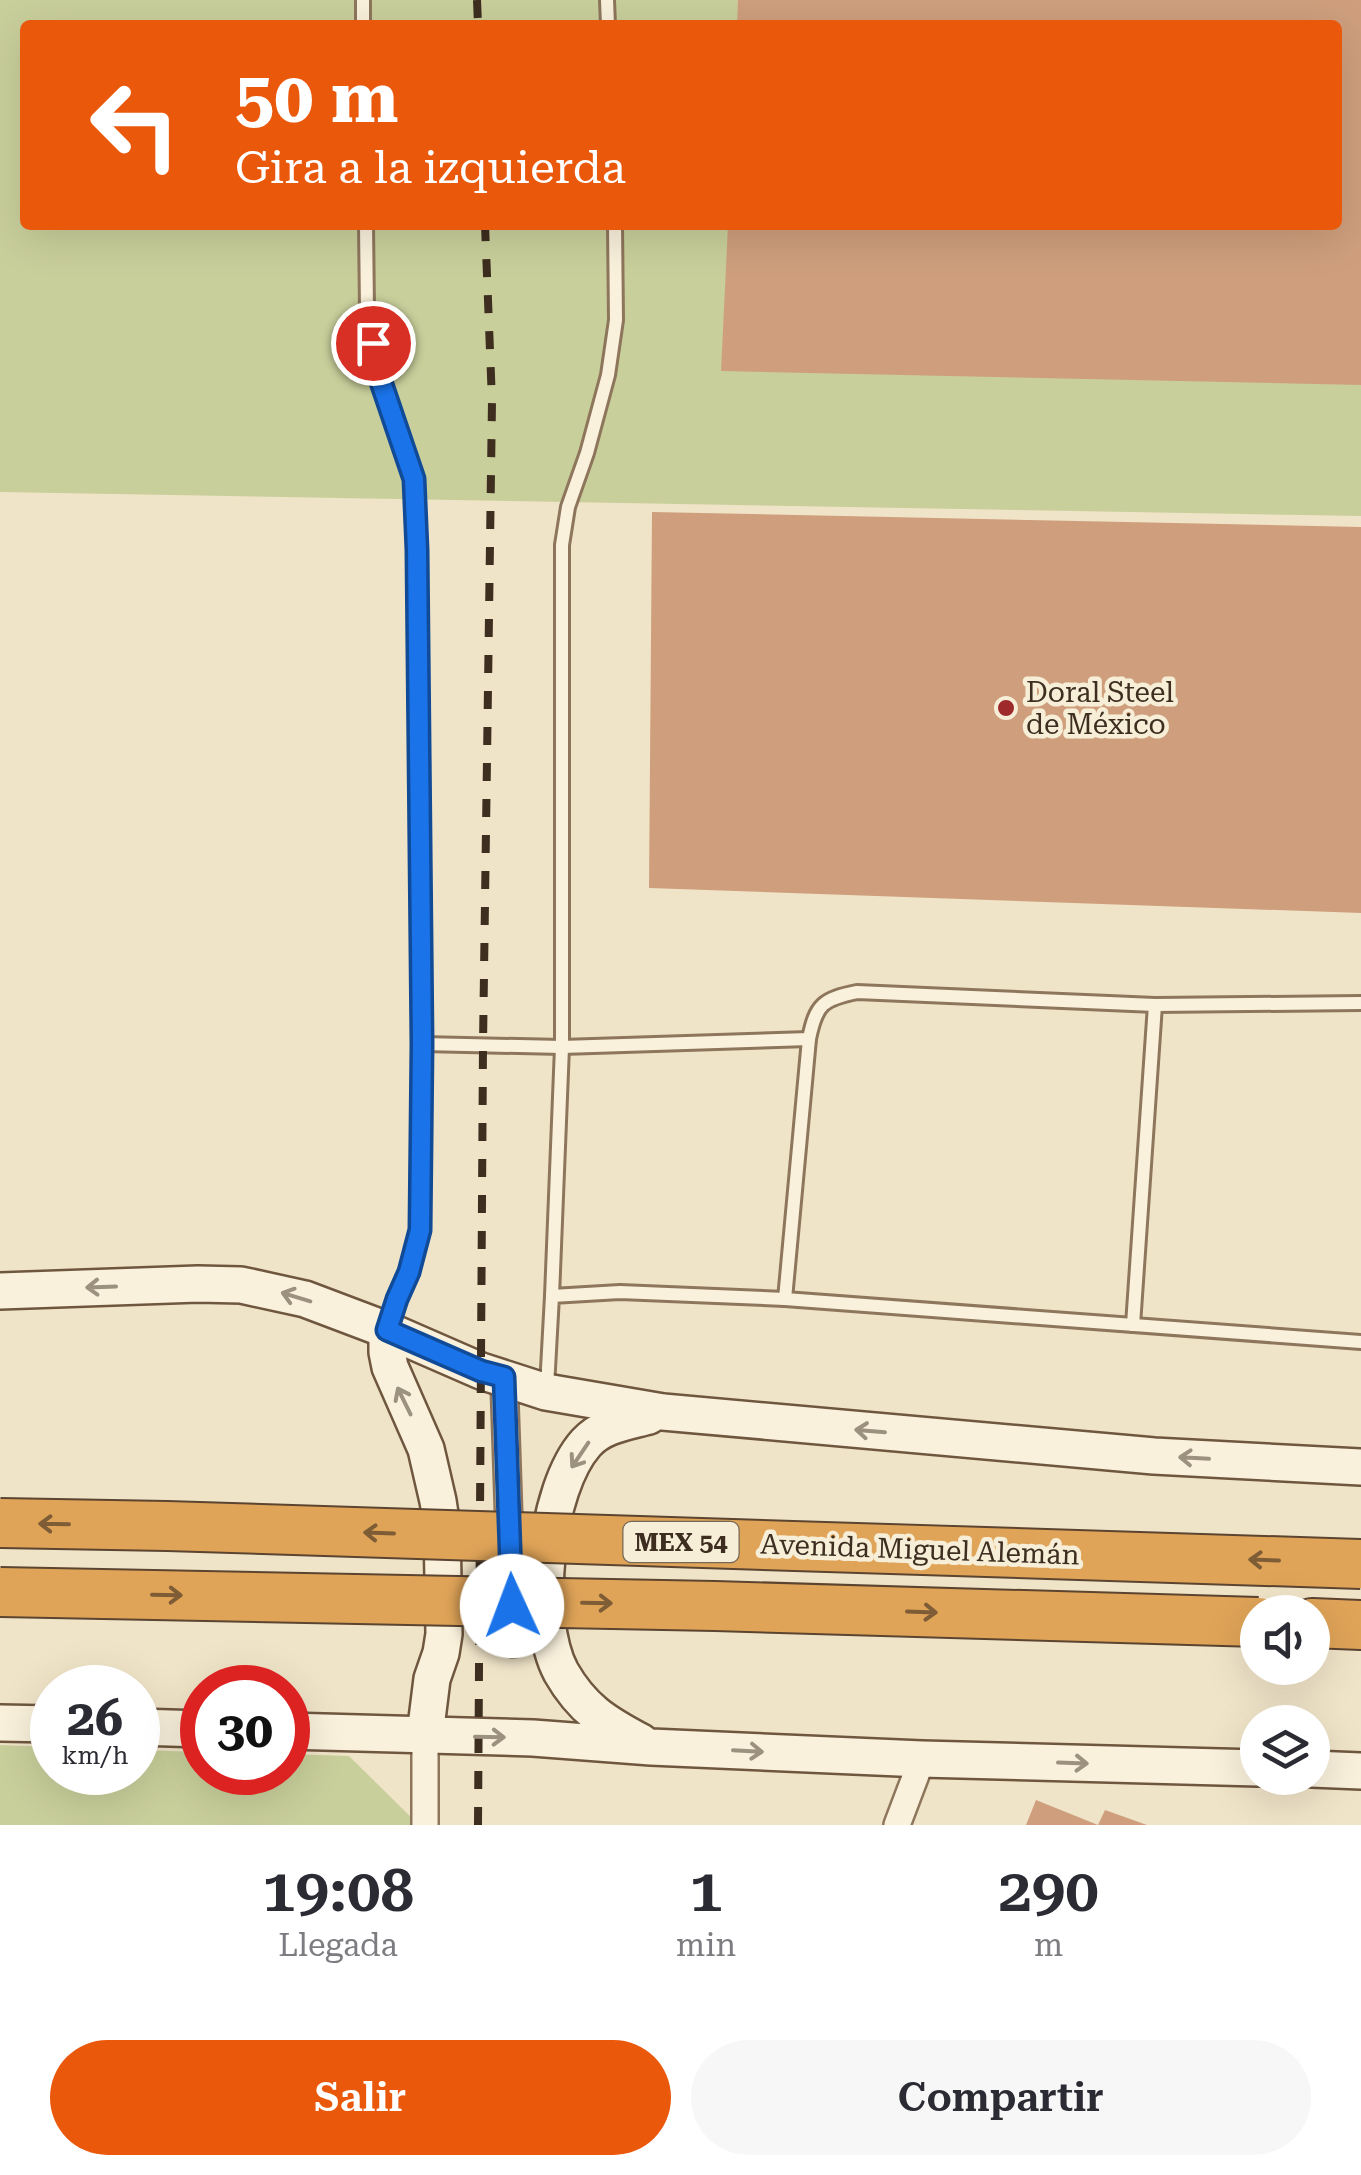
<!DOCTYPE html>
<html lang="es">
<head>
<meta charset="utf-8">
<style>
  :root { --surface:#fff; --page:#f7f7f7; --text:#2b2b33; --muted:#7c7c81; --accent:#ea580c }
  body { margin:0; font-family:"Roboto Serif",serif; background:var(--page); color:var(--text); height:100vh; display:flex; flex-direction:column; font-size:38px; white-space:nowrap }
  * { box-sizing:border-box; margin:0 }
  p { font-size:32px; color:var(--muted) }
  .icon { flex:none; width:55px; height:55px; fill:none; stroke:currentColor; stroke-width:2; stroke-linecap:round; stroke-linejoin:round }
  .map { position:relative; height:1825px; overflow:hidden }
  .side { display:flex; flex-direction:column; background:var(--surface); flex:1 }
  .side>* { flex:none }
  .banner { position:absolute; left:20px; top:20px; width:1322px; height:210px; border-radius:10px; box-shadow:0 10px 40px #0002; background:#ea580c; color:#fff; overflow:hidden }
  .fabs { position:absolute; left:1240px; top:1595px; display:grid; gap:20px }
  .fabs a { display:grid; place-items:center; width:90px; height:90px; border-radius:50%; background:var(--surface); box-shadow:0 10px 40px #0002; font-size:50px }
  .speed { position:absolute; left:30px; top:1665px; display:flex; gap:20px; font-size:50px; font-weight:700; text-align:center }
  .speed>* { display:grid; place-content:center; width:130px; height:130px; border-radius:50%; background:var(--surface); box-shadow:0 10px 40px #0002; line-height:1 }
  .speed small { font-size:25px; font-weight:400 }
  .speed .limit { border:15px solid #d22; background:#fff; color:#111 }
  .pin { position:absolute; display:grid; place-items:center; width:85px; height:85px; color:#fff; margin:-42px; border:5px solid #fff; border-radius:50%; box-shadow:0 2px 10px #0007 }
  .me { position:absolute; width:110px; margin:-55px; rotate:358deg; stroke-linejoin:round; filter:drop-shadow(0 0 8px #0008) }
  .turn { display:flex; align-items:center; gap:35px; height:210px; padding:0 50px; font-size:45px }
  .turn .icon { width:130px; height:130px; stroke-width:2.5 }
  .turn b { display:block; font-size:70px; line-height:85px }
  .eta { display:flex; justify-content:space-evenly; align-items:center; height:170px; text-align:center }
  .eta b { font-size:60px; font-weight:600; line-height:70px }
  .action { display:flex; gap:20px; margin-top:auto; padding:20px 50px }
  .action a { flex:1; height:115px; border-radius:60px; background:var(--accent); color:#fff; font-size:40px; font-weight:600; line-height:115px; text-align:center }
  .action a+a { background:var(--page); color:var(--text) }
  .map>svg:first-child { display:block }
</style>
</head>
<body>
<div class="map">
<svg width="1361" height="1825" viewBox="0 0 1361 1825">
  <rect width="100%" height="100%" fill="#f0e4c8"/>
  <g fill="#c9cf9b" fill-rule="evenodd">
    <path d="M0 0H1361V516L0 492ZM25 25H1338V225H25Z"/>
    <polygon points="0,1745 52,1747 52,1772 138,1772 138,1750 202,1752 202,1772 288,1772 288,1754 349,1756 419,1825 0,1825"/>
  </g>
  <g fill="#cf9f7d">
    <polygon points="738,0 1361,0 1361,385 721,371 728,225 1338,225 1338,25 737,25"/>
    <polygon points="652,512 1361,527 1361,913 649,888"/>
    <polygon points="1036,1800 1098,1825 1105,1810 1147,1825 1026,1825"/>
  </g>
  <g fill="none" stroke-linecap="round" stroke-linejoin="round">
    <defs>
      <g id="lane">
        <polyline points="363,0 363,25"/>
        <polyline points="607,0 608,25"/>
        <polyline points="366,225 367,310 379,376 413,479 417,551 422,1044 420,1229 409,1272 397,1299 388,1328"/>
        <polyline points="422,1044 562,1047 809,1039"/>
        <polyline points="552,1296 562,1047 562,545 568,507 587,453 608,375 616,320 615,225"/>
        <path d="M785 1299 809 1039C816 1004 823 999 857 992L1155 1005 1361 1003"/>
        <polyline points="1133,1325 1155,1005"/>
        <polyline points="547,1387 552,1296 620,1292 785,1299 1361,1342"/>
      </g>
      <g id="street">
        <polyline points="504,1377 513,1644"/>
        <polyline points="425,1825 425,1735"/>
        <polyline points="897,1825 922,1759"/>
      </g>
      <g id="secondary">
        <polyline points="0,1291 198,1284 241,1285 305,1299 387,1330 481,1371 546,1392 663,1412 1154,1456 1361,1467"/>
        <polyline points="387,1330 387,1352 390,1367 426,1449 438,1501 442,1527 444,1634 441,1653 432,1679 425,1735"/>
        <polyline points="0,1723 52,1724"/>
        <polyline points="138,1727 202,1729"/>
        <polyline points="288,1731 533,1738 651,1747 922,1759 1258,1768"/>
        <path d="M641 1742C605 1723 582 1709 561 1672 532 1618 545 1489 586 1443 602 1425 627 1422 649 1416"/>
        <polyline points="1312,1769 1361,1771"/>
      </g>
      <polyline id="highway" points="1312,1623 1361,1625"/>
    </defs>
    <use href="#lane" stroke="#8d765c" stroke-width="18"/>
    <use href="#street" stroke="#8d765c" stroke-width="30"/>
    <use href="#secondary" stroke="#6f573f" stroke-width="40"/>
    <use href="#highway" stroke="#5b4430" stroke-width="52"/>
    <use href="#lane" stroke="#faf1dc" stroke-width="12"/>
    <use href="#street" stroke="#faf1dc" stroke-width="25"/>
    <use href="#secondary" stroke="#faf1dc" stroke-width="35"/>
    <use href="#highway" stroke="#e0a458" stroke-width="48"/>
    <g stroke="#3d2e20" stroke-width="8" stroke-dasharray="18 18" stroke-linecap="butt">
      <polyline points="477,0 478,25"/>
      <polyline points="478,1825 483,1045 492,401 485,225"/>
    </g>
    <defs>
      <g id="highway-bridge">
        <polyline points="0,1523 167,1526 1361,1564"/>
        <polyline points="0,1592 715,1606 1258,1622"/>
      </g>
    </defs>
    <use href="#highway-bridge" stroke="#5b4430" stroke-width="52" stroke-linecap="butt"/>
    <use href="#highway-bridge" stroke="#e0a458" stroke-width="48"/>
  </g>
  <defs><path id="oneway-shaft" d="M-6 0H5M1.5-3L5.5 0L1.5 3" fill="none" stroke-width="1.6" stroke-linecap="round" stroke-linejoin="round" transform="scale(2.5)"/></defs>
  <g stroke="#9c907e">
    <use href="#oneway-shaft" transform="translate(101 1287) rotate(178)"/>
    <use href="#oneway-shaft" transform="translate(296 1297) rotate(-163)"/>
    <use href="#oneway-shaft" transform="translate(404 1401) rotate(-116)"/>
    <use href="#oneway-shaft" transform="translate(870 1431) rotate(-175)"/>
    <use href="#oneway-shaft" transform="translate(580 1455) rotate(124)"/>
    <use href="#oneway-shaft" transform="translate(1194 1458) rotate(-177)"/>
    <use href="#oneway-shaft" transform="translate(490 1737) rotate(1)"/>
    <use href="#oneway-shaft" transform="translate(748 1751) rotate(3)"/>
    <use href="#oneway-shaft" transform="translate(1073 1763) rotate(2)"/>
  </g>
  <g stroke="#7e5d36">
    <use href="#oneway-shaft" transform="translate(54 1524) rotate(-179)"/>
    <use href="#oneway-shaft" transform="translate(379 1533) rotate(-178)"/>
    <use href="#oneway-shaft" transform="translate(1264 1560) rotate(-178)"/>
    <use href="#oneway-shaft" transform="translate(167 1595) rotate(1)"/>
    <use href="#oneway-shaft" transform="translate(597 1603) rotate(1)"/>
    <use href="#oneway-shaft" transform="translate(922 1612) rotate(2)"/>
  </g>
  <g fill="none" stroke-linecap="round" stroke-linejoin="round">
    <defs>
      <polyline id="route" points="373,343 379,376 414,479 417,550 422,1044 420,1230 409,1272 397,1299 387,1330 481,1371 504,1377 512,1606"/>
    </defs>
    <use href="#route" stroke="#114b97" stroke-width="25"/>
    <use href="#route" stroke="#1a73e8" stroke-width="18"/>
  </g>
  <circle fill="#9e2a2b" stroke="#f7eed8" stroke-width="4" cx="1006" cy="708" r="10"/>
  <g text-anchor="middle" stroke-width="9" stroke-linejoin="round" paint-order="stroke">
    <rect fill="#f7eed8" stroke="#756857" stroke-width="2.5" x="623.5" y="1522" width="115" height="40" rx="8"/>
    <g font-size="25" font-weight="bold" fill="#3d2e20">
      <text x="681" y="1551">MEX 54</text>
    </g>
    <g font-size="28" fill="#3d2e20" stroke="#f7eed8" text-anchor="start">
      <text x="1026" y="702">Doral Steel<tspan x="1026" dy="32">de México</tspan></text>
    </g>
    <g font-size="28" fill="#3d2e20" stroke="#f7eed8">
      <text transform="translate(920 1549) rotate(2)" y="10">Avenida Miguel Alemán</text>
    </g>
  </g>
</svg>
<div class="fabs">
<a><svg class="icon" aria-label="sound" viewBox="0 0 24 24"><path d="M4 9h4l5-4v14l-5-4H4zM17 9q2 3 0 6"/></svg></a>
<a><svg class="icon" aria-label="layers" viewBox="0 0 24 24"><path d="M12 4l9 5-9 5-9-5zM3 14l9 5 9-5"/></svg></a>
</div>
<div class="speed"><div>26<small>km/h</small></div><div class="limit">30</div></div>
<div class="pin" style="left:373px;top:343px;background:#d93025"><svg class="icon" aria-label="arrive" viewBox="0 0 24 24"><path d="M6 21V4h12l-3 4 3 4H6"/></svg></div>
<svg class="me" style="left:512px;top:1606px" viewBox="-20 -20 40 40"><circle r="19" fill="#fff"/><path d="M0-13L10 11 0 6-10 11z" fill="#1a73e8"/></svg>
<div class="banner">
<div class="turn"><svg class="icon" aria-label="left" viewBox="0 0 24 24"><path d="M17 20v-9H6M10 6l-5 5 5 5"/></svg><div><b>50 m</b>Gira a la izquierda</div></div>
</div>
</div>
<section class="side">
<div class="eta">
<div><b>19:08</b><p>Llegada</p></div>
<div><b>1</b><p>min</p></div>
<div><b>290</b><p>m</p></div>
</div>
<div class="action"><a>Salir</a><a>Compartir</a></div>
</section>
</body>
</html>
